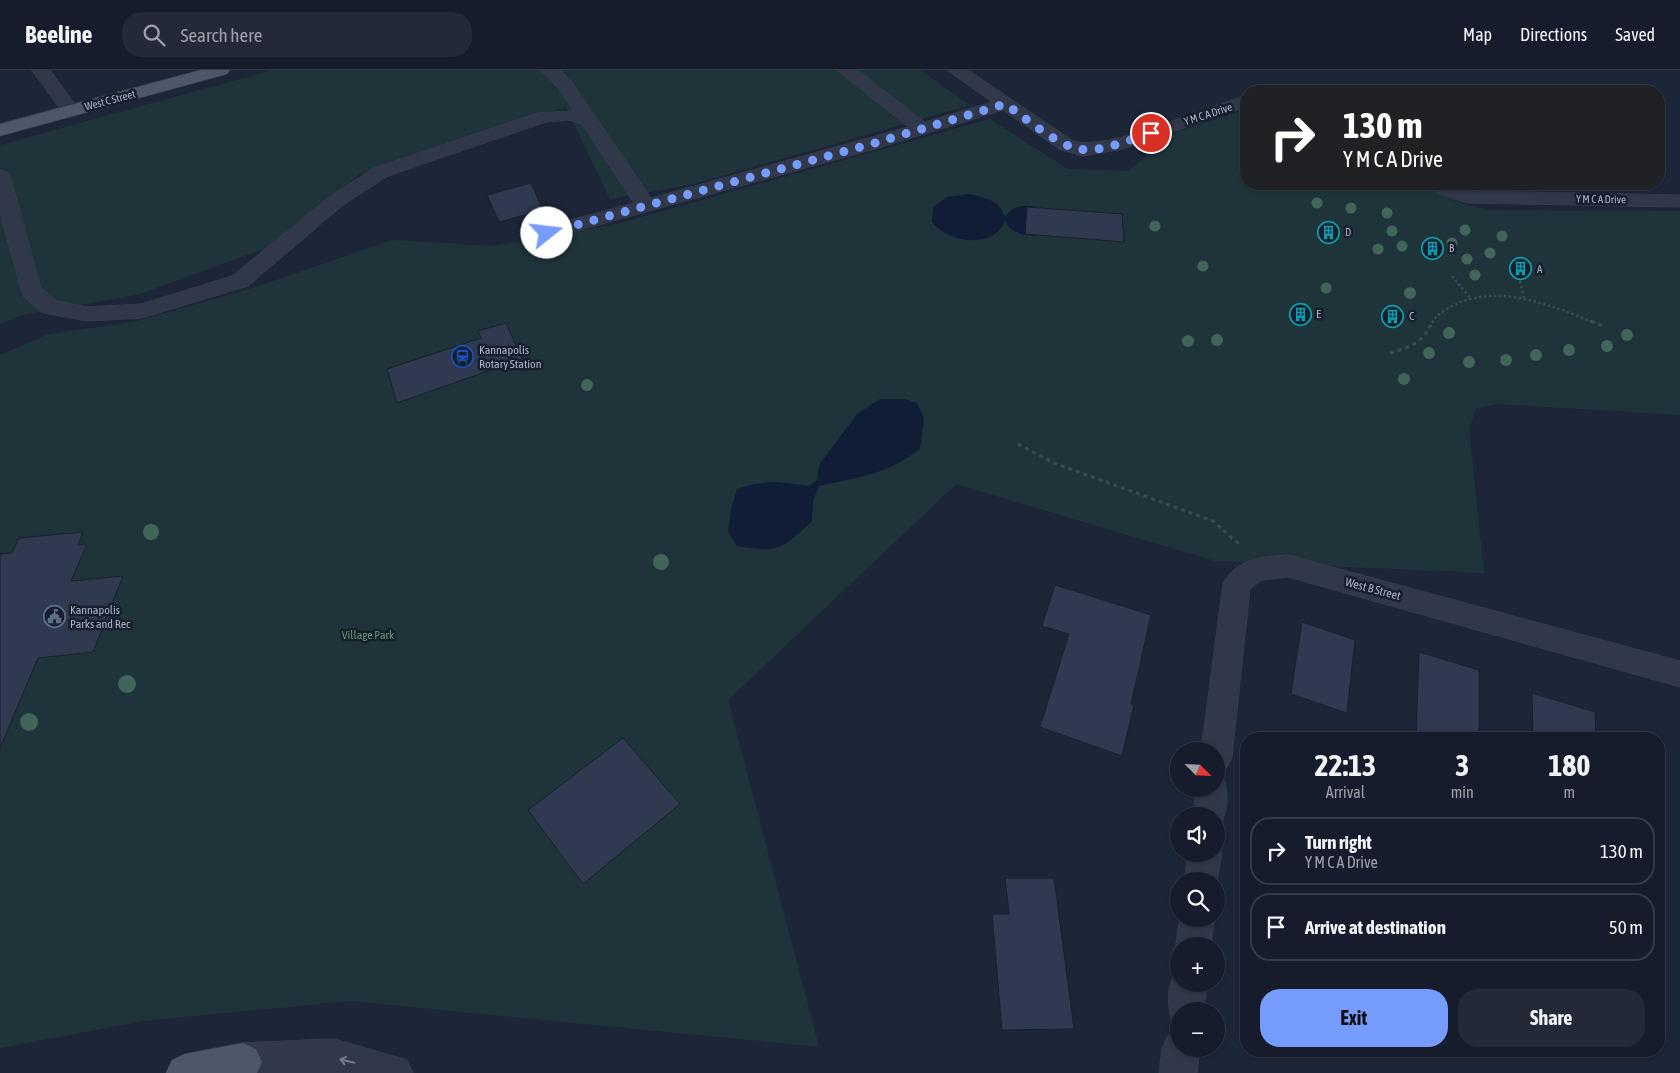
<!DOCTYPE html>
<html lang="en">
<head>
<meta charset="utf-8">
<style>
  :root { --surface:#161c2b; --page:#232937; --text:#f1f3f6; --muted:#9ea1a9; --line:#353a47; --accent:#779cff }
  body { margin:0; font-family:"Asap Condensed",sans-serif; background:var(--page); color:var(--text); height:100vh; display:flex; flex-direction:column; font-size:19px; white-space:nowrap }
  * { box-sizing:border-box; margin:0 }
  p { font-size:16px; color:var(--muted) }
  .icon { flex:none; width:28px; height:28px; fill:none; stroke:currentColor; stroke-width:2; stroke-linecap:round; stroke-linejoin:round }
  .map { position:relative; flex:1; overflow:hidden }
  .details { position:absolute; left:1240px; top:662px; width:425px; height:325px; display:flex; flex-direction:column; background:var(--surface); border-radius:20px; box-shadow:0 1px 4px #0004,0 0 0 1px var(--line) }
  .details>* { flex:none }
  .hud { position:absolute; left:1240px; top:15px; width:425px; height:105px; border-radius:20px; box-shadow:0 1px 4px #0004,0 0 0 1px var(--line); background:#202124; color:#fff; overflow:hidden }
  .needle { width:32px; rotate:114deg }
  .fabs { position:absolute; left:1170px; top:672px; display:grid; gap:10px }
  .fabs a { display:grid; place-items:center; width:55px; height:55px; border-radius:50%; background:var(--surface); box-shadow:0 1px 4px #0004,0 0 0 1px var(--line); font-size:25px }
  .pin { position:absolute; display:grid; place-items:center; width:42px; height:42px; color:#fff; margin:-21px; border:2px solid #fff; border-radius:50%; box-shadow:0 1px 5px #0007 }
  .me { position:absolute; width:55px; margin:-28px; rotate:74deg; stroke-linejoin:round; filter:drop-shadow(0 0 4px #0008) }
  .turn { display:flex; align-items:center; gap:18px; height:105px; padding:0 20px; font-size:22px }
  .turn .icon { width:65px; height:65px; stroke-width:2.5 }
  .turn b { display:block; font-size:35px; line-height:42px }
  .eta { display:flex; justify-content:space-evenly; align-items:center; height:85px; text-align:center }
  .eta b { font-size:30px; font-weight:700; line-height:35px }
  .primary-button { display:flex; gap:10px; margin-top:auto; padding:10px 20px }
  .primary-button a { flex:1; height:58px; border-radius:20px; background:var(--accent); color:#111; font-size:20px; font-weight:700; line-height:58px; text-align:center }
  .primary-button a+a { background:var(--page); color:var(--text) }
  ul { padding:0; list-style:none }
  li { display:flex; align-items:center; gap:15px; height:68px; margin:0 10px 8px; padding:0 10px; border:2px solid var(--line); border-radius:20px }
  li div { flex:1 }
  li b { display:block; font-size:19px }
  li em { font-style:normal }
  header { display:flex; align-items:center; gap:30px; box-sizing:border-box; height:70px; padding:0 25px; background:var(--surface); border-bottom:1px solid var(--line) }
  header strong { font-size:24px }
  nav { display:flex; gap:28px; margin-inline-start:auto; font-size:18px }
  .search { width:350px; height:45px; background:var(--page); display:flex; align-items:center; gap:12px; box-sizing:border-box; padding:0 18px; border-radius:20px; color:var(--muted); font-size:19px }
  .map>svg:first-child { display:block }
</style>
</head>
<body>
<header>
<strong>Beeline</strong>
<div class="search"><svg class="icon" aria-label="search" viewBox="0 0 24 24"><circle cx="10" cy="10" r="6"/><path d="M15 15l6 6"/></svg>Search here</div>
<nav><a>Map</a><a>Directions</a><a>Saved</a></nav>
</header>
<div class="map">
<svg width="1680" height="1003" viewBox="0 0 1680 1003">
  <rect width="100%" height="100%" fill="#1d2639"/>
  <g fill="#1f343a">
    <polygon points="273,0 920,0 970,35 690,115 610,129 566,37 360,104 269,177 137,225 26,244 0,254 0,75"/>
    <path d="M1246 39V114H1422C1444 128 1463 135 1488 140L1680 141V345L1498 334 1476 338 1469 358 1484 503 1215 491 956 414 728 630 819 977 350 931 143 951 0 978V285L49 264 134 252 253 218 392 170 494 176 617 154 990 49 1068 99 1129 101 1172 64Z"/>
  </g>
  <g fill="#111c36">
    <path d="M969 124C984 127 1002 131 1005 148 1012 133 1030 134 1044 139L1043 165C1029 167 1012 165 1005 151 994 180 948 173 932 152L933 137 947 127Z"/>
    <path d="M880 329H904L917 333 924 348 920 379C886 405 859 407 819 416L813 431 812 451C783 479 778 483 737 476L728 462 731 439 737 419C765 409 780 412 809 416L817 410 819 395 857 344Z"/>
  </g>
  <g fill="#2f3950" stroke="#19202f">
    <polygon points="531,113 543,140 499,152 487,125"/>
    <polygon points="1027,137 1122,144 1124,172 1025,164"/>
    <polygon points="506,253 522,289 397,333 387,299 481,268 478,261"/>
    <polygon points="83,462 78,475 87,474 71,511 123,506 93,582 38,588 0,678 0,484 12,483 19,468"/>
    <polygon points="1055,515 1151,545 1131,634 1134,635 1122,686 1040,657 1069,564 1042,556"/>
    <polygon points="1302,552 1355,570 1347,643 1291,624"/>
    <polygon points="1419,582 1479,600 1479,669 1428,669 1416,665"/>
    <polygon points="1532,623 1595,642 1596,669 1533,669"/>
    <polygon points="623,668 680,734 583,814 528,740"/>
    <polygon points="1005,808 1054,808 1074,959 1002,960 992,844 1009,844"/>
  </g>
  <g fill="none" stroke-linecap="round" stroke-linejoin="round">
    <defs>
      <g id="minor">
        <polygon points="32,0 50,0 80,41 77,45 65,45"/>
        <path d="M541 0H560L571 11 651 128 908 57 837 0H857L925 52 992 32 947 0H968L1073 71C1108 82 1205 36 1246 26V37L1123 79 1082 86 1059 79 1003 40 875 79 547 169 540 168 537 163 540 158 634 133 582 54 568 50 546 52 388 106 343 135 248 216 142 248 87 251 49 244 41 242 23 226 0 143V100L7 102 10 106 41 218 56 231 87 237 141 234 232 206 329 127 374 98 538 43 574 41 559 19Z"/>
        <polygon points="1425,114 1449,114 1469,121 1680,125 1680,137 1467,133 1439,124"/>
        <path d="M1288 485 1680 591V617L1288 507 1262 510 1250 519 1232 687 1227 697 1216 702V681H1201L1223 514C1236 488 1263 487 1288 485Z"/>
        <path d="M1216 705 1223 708C1230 724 1227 741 1220 757L1216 759V746H1193L1196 719H1216Z"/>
        <polygon points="1217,772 1222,784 1216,815 1216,811 1184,811 1188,784 1216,784"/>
        <polygon points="1180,849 1214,849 1211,876 1179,876 1179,882 1176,876"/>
        <path d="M1179 900V914H1207L1204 941H1179V956L1173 954C1167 940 1165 911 1179 900Z"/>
        <polygon points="1179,961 1179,979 1200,979 1197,1003 1159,1003 1162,979 1168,966"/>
        <polygon points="335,969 407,990 413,1003 203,1003 209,990 243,973"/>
      </g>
      <g id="major">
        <polygon points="201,0 230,0 227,4 0,66 0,54"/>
        <polygon points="243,973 256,979 262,992 257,1003 166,1003 172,990 185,984"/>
      </g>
    </defs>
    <use href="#minor" stroke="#3b4152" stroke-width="1"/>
    <use href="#major" stroke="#3b4152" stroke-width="1"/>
    <g stroke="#384d52" stroke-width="2.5" stroke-dasharray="2.5 2.5" stroke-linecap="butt">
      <polyline points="1452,206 1471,229"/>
      <polyline points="1520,211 1524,228"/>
      <path d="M1432 253C1436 245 1442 242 1449 238 1494 211 1551 235 1595 253"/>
    </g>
    <g stroke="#384d52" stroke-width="3" stroke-dasharray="4 4" stroke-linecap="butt">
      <polyline points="1591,251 1603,256"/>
      <path d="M1390 283C1414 276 1421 274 1433 251"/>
      <polyline points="1018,374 1054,393 1213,451 1240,475"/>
    </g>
    <use href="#minor" fill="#313849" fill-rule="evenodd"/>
    <use href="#major" fill="#4e5769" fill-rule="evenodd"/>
  </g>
  <g fill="#426559">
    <circle cx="1317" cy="133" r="5.5"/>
    <circle cx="1351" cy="138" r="5.5"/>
    <circle cx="1387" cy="143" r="5.5"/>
    <circle cx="1155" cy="156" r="5.5"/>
    <circle cx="1465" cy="160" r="5.5"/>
    <circle cx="1392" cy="161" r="5.5"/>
    <circle cx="1502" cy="166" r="5.5"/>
    <circle cx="1452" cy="173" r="5.5"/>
    <circle cx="1402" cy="176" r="5.5"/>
    <circle cx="1378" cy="179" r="5.5"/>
    <circle cx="1490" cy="183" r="5.5"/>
    <circle cx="1467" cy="189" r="5.5"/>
    <circle cx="1203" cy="196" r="5.5"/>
    <circle cx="1475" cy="205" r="5.5"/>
    <circle cx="1326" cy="218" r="5.5"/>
    <circle cx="1410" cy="223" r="6"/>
    <circle cx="1449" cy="263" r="6"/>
    <circle cx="1627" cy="265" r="6"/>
    <circle cx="1217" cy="270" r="6"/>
    <circle cx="1188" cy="271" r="6"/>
    <circle cx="1607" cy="276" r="6"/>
    <circle cx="1569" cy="280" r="6"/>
    <circle cx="1429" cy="283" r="6"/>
    <circle cx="1536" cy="285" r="6"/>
    <circle cx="1506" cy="290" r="6"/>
    <circle cx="1469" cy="292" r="6"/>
    <circle cx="1404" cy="309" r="6"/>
    <circle cx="587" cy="315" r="6"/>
    <circle cx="151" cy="462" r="8"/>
    <circle cx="661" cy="492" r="8"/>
    <circle cx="127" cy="614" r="9"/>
    <circle cx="29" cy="652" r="9"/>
  </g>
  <defs><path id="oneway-shaft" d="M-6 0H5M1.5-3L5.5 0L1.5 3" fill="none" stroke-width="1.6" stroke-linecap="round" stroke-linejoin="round" transform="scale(1.25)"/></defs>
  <use stroke="#747b8e" href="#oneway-shaft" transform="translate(347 991) rotate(-166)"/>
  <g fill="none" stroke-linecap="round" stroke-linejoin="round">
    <path stroke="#779cff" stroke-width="9" stroke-dasharray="0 16.2" d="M547 163 868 75 1005 34C1025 47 1057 76 1080 79 1100 83 1132 69 1151 63"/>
  </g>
  <defs>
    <symbol id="building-ring" viewBox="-11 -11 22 22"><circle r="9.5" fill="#171e2d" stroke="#0f9aa8" stroke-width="1.5"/><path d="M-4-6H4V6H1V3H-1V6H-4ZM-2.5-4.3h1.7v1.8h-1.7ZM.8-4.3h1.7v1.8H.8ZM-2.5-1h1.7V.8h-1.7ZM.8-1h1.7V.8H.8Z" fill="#0f9aa8"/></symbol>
    <symbol id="station-ring" viewBox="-11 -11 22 22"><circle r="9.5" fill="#171e2d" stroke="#1a4fb4" stroke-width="1.5"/><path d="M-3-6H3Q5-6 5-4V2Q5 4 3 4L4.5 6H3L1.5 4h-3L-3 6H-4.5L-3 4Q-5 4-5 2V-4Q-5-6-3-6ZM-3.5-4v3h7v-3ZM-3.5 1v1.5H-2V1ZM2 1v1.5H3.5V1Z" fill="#1a4fb4"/></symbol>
    <symbol id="civic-ring" viewBox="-11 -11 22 22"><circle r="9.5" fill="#171e2d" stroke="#5c6f8a" stroke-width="1.5"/><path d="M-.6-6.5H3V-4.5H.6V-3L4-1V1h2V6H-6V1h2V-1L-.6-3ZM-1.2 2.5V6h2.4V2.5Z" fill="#5c6f8a"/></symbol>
  </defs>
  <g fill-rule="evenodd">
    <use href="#building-ring" x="1316" y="150" width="25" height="25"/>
    <use href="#building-ring" x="1420" y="166" width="25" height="25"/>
    <use href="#building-ring" x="1508" y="186" width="25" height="25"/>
    <use href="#building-ring" x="1288" y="232" width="25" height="25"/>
    <use href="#building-ring" x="1380" y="234" width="25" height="25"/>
    <use href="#station-ring" x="450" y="274" width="25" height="25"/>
    <use href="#civic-ring" x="42" y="534" width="25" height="25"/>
  </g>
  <g text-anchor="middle" stroke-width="5" stroke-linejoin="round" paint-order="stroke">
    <g font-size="11" fill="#abb2c6" stroke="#171e2d">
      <text transform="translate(110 30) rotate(-15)" y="4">West C Street</text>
      <text transform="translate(1208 44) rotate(-18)" y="4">Y M C A Drive</text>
      <text transform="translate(1601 129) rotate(1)" y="4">Y M C A Drive</text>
    </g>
    <g font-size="11" fill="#abb2c6" stroke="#171e2d" text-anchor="start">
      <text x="1345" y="166">D</text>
      <text x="1449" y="182">B</text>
      <text x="1537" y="203">A</text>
    </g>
    <g font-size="12" fill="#abb2c6" stroke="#171e2d" text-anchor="start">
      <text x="1316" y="248">E</text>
      <text x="1409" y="250">C</text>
      <text x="479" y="284">Kannapolis<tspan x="479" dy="14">Rotary Station</tspan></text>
      <text x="70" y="544">Kannapolis<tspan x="70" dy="14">Parks and Rec</tspan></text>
    </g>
    <g font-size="12" fill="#abb2c6" stroke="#171e2d">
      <text transform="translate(1373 519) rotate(15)" y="4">West B Street</text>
    </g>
    <g font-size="12" fill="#609974" stroke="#171e2d">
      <text x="368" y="569">Village Park</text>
    </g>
  </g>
</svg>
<div class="fabs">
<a><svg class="needle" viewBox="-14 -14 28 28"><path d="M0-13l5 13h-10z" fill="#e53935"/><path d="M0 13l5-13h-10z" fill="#9ea1a9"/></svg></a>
<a><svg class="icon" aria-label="sound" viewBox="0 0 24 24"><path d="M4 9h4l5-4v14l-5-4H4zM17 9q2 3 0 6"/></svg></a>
<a><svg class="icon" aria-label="search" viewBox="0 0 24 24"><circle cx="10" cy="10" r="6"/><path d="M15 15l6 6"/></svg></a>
<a>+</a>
<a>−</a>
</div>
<div class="pin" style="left:1151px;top:63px;background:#d93025"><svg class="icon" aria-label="arrive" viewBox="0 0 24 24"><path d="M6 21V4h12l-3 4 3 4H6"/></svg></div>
<svg class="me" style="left:547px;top:163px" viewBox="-20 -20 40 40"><circle r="19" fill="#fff"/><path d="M0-13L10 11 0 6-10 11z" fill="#779cff"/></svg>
<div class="hud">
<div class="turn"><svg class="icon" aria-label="right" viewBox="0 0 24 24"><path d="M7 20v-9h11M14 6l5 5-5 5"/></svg><div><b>130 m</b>Y M C A Drive</div></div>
</div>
<section class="details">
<div class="eta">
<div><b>22:13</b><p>Arrival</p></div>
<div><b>3</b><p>min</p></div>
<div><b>180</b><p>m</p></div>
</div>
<ul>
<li><svg class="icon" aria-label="right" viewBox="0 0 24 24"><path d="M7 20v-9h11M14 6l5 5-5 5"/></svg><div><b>Turn right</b><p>Y M C A Drive</p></div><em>130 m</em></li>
<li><svg class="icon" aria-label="arrive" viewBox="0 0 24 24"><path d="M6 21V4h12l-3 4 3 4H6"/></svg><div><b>Arrive at destination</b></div><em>50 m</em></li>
</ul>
<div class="primary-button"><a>Exit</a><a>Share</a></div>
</section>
</div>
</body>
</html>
